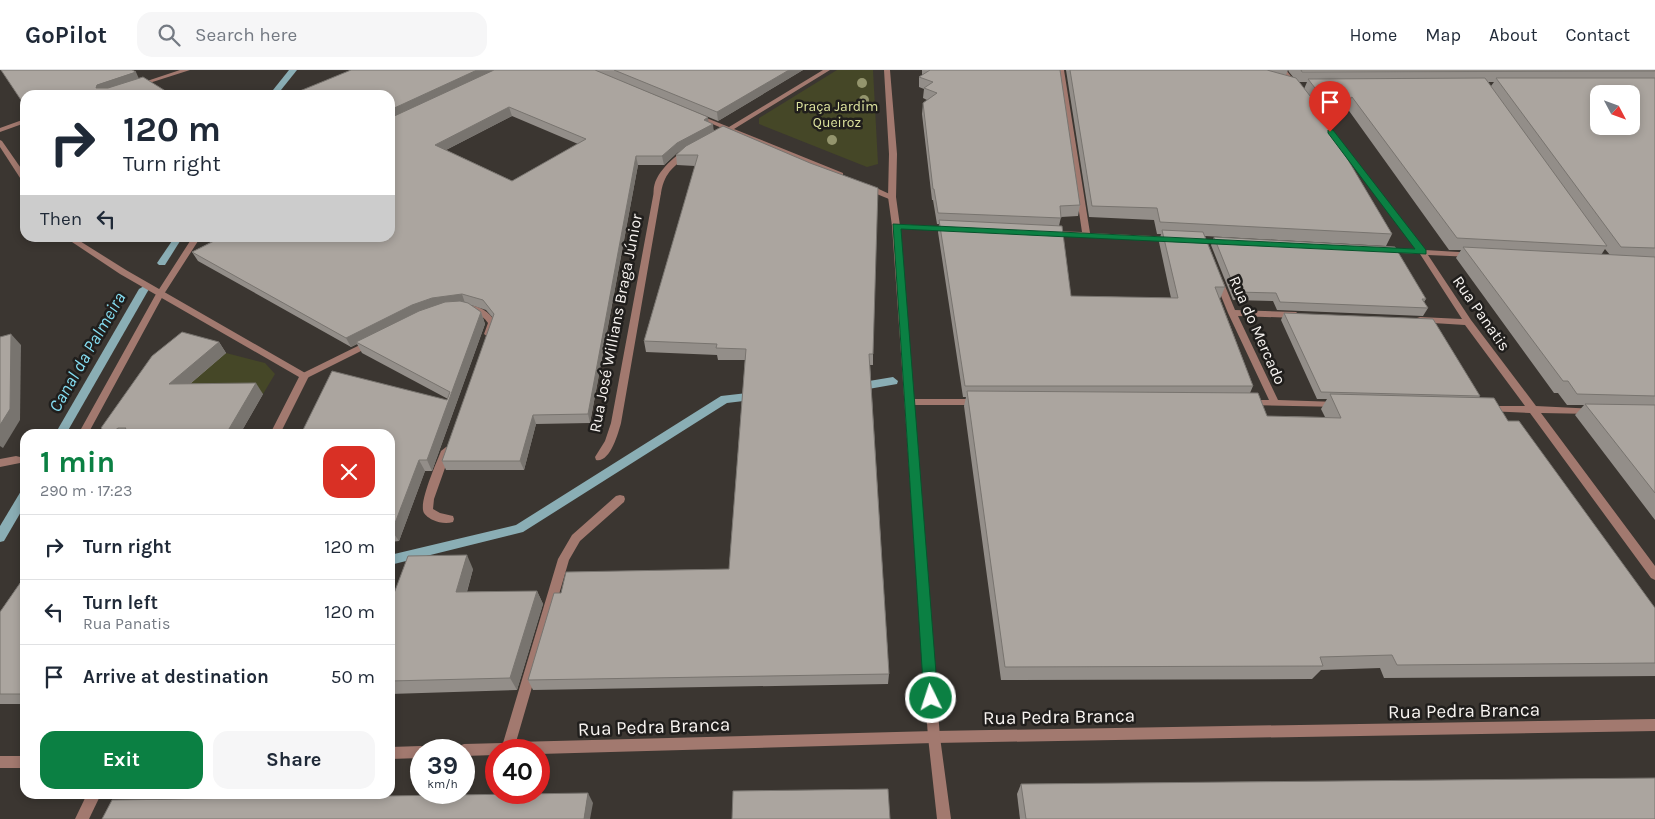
<!DOCTYPE html>
<html lang="en">
<head>
<meta charset="utf-8">
<style>
  :root { --surface:#fff; --page:#f6f6f7; --text:#1f2937; --muted:#747a83; --line:#e0e1e3; --accent:#0b8043 }
  body { margin:0; font-family:Karla,sans-serif; background:var(--page); color:var(--text); height:100vh; display:flex; flex-direction:column; font-size:19px; white-space:nowrap }
  * { box-sizing:border-box; margin:0 }
  p { font-size:16px; color:var(--muted) }
  .icon { flex:none; width:28px; height:28px; fill:none; stroke:currentColor; stroke-width:2; stroke-linecap:round; stroke-linejoin:round }
  .map { position:relative; flex:1; overflow:hidden }
  .sheet { position:absolute; left:20px; top:359px; width:375px; height:370px; display:flex; flex-direction:column; background:var(--surface); border-radius:15px; box-shadow:0 2px 8px #0003 }
  .sheet>* { flex:none }
  .hud { position:absolute; left:20px; top:20px; width:375px; height:152px; border-radius:15px; box-shadow:0 2px 8px #0003; background:#fff; color:var(--text); overflow:hidden }
  .needle { width:32px; rotate:131deg }
  .tools { position:absolute; left:1590px; top:15px; display:grid; gap:10px }
  .tools a { display:grid; place-items:center; width:50px; height:50px; border-radius:10px; background:var(--surface); box-shadow:0 2px 8px #0003; font-size:25px }
  .speed { position:absolute; left:410px; top:669px; display:flex; gap:10px; font-size:25px; font-weight:700; text-align:center }
  .speed>* { display:grid; place-content:center; width:65px; height:65px; border-radius:50%; background:var(--surface); box-shadow:0 2px 8px #0003; line-height:1 }
  .speed small { font-size:12px; font-weight:400 }
  .speed .limit { border:8px solid #d22; background:#fff; color:#111 }
  .pin { position:absolute; display:grid; place-items:center; width:42px; height:42px; color:#fff; margin:-51px -21px; border-radius:50% 50% 50% 0; rotate:-45deg; box-shadow:0 0 5px #0007 }
  .pin .icon { rotate:45deg }
  .me { position:absolute; width:55px; margin:-28px; rotate:356deg; stroke-linejoin:round; filter:drop-shadow(0 0 4px #0008) }
  .turn { display:flex; align-items:center; gap:18px; height:105px; padding:0 20px; font-size:22px }
  .turn .icon { width:65px; height:65px; stroke-width:2.5 }
  .turn b { display:block; font-size:35px; line-height:42px }
  .then { display:flex; align-items:center; height:48px; padding:0 20px; background:#0003; gap:10px; font-size:19px }
  .round { display:grid; place-items:center; flex:none; width:52px; height:52px; border-radius:15px; background:var(--page) }
  .head { display:flex; align-items:center; justify-content:space-between; height:85px; padding:0 20px }
  h1 { font-size:30px; font-weight:700; line-height:38px; color:var(--accent) }
  .primary-button { display:flex; gap:10px; margin-top:auto; padding:10px 20px }
  .primary-button a { flex:1; height:58px; border-radius:15px; background:var(--accent); color:#fff; font-size:20px; font-weight:700; line-height:58px; text-align:center }
  .primary-button a+a { background:var(--page); color:var(--text) }
  ul { padding:0; list-style:none }
  li { display:flex; align-items:center; gap:15px; height:65px; padding:0 20px; border-top:1px solid var(--line) }
  li div { flex:1 }
  li b { display:block; font-size:19px }
  li em { font-style:normal }
  header { display:flex; align-items:center; gap:30px; box-sizing:border-box; height:70px; padding:0 25px; background:var(--surface); border-bottom:1px solid var(--line) }
  header strong { font-size:24px }
  nav { display:flex; gap:28px; margin-inline-start:auto; font-size:18px }
  .search { width:350px; height:45px; background:var(--page); display:flex; align-items:center; gap:12px; box-sizing:border-box; padding:0 18px; border-radius:15px; color:var(--muted); font-size:19px }
  .map>svg:first-child { display:block }
</style>
</head>
<body>
<header>
<strong>GoPilot</strong>
<div class="search"><svg class="icon" aria-label="search" viewBox="0 0 24 24"><circle cx="10" cy="10" r="6"/><path d="M15 15l6 6"/></svg>Search here</div>
<nav><a>Home</a><a>Map</a><a>About</a><a>Contact</a></nav>
</header>
<div class="map">
<svg width="1655" height="749" viewBox="0 0 1655 749">
  <rect width="100%" height="100%" fill="#3b3631"/>
  <g fill="#454727">
    <polygon points="837,0 873,0 878,94 867,97 759,54 759,48"/>
    <polygon points="226,283 265,293 275,304 263,324 167,325"/>
  </g>
  <g fill="none" stroke-linecap="round" stroke-linejoin="round">
    <g fill="#8aaeb5" fill-rule="evenodd">
      <polygon points="289,0 297,0 277,25 269,25"/>
      <polygon points="174,168 182,168 165,195 159,195 157,193"/>
      <polygon points="144,216 149,219 66,364 55,364 139,219"/>
      <polygon points="893,307 898,311 897,314 857,321 852,317 857,313"/>
      <polygon points="756,322 760,323 761,326 760,329 727,333 523,462 390,495 390,485 516,455 721,326"/>
      <polygon points="25,419 25,435 4,471 0,472 0,456 21,421"/>
    </g>
    <g fill="#a2796f" fill-rule="evenodd">
      <polygon points="180,0 190,0 140,16 135,15"/>
      <polygon points="25,49 25,53 0,62 0,58"/>
      <path d="M654 121H660L661 123 621 353C618 364 610 393 596 390L595 387 605 371 611 353Z"/>
      <polygon points="192,168 200,168 164,224 89,362 83,362 81,359 156,224"/>
      <path d="M465 234C480 236 489 241 496 253L491 266 488 267 484 264 488 253C481 243 473 241 462 239L461 237 462 235Z"/>
      <polygon points="370,270 374,273 373,275 307,308 301,308 299,306 301,304"/>
      <path d="M446 377 451 381 434 429 433 439 440 443 453 446 454 449 453 452C447 454 439 453 433 450 430 449 425 445 424 443 418 433 437 392 441 381Z"/>
    </g>
    <g fill="#a2796f" fill-rule="evenodd">
      <polygon points="823,0 830,0 734,59 843,103 843,107 837,107 729,62 724,62 724,59 694,46 699,45 729,57"/>
      <polygon points="1058,0 1064,0 1090,163 1173,167 1176,167 1176,171 1047,165 1047,161 1050,161 1082,162"/>
      <polygon points="1280,0 1286,0 1299,16 1299,18 1295,18"/>
      <polygon points="1324,55 1328,55 1425,180 1475,183 1476,185 1472,187 1428,185 1471,250 1536,336 1596,339 1598,341 1593,344 1541,343 1655,496 1655,510 1651,508 1530,343 1487,341 1485,339 1487,337 1490,336 1525,336 1465,255 1417,252 1416,250 1417,248 1420,247 1462,249 1420,184 1381,182 1381,178 1384,178 1416,179 1324,57"/>
      <polygon points="0,70 2,71 25,104 25,111 22,111 0,77"/>
      <path d="M684 80 691 82C675 97 665 100 661 123L660 125H654C651 106 671 90 684 80Z"/>
      <polygon points="862,114 868,114 896,127 895,129 889,129 862,118"/>
      <polygon points="893,154 950,157 954,159 950,161 896,158 892,156"/>
      <polygon points="66,168 75,168 126,200 307,304 309,306 280,364 270,364 299,307 120,204"/>
      <polygon points="1219,208 1223,211 1235,240 1296,242 1300,245 1296,248 1238,246 1278,330 1338,332 1341,333 1343,335 1341,337 1247,335 1245,333 1250,330 1269,330 1228,243 1215,211"/>
      <polygon points="909,329 978,329 983,332 978,335 909,335 904,332"/>
      <polygon points="16,386 20,387 21,390 20,393 0,397 0,389"/>
      <polygon points="620,425 624,426 625,429 624,432 580,471 569,490 516,672 934,661 1655,649 1655,661 934,673 539,684 539,680 496,680 496,685 464,686 464,680 457,680 459,676 464,674 503,673 558,489 572,465 616,426"/>
      <polygon points="421,676 426,678 427,680 421,680 421,688 390,689 390,677"/>
      <rect x="0" y="686" width="25" height="12"/>
      <polygon points="87,724 101,724 89,749 75,749"/>
    </g>
    <polygon fill="#a2796f" fill-rule="evenodd" points="884,0 890,0 897,84 896,127 900,156 940,667 951,749 937,749 928,667 892,156 888,127 889,84"/>
  </g>
  <g fill="#94956d">
    <circle cx="862" cy="13" r="5"/>
    <circle cx="864" cy="30" r="5"/>
    <circle cx="856" cy="54" r="5"/>
    <circle cx="832" cy="70" r="5"/>
  </g>
  <g fill="#938e89" fill-rule="evenodd">
    <path d="M351 0H803L718 51 621 11 709 52 714 61 873 284V295H870L889 604 888 614 533 620 528 610 561 523 729 499 745 290H718L717 285 646 282 644 271 695 96 677 95 676 85 681 80 678 82 664 95H638L590 353 536 354 524 400H446L442 391 493 248 486 240 471 235 481 242 485 254 432 401H425L399 471 390 472V364L447 330 448 329 362 283 357 274 351 277 198 191 192 182 215 170 213 168H390ZM512 46 578 74 512 111 446 80Z"/>
    <path d="M922 0H1060L1080 135 1078 146 1061 147 1059 156 1071 226 1171 228 1159 172 1161 164H1157L1154 150 1089 147 1066 0H1655V450L1575 345 1584 335H1567L1558 323H1554L1456 188 1461 180H1449L1347 38 1327 51 1324 46 1323 48 1392 164 1386 176 1205 166 1225 217 1220 229 1253 316 1250 323 1267 346 1325 347 1321 339 1327 329H1317L1281 250 1284 243 1480 326 1479 327 1508 351 1655 538V606L1384 608 1380 598 1321 600 1312 609 1001 610 964 336 966 327H963L938 162 939 154H937L933 130H932L922 44 923 33 927 30 923 28 924 19 919 17V7L923 4H922ZM1288 0 1289 2 1294 8 1286 5ZM1299 12H1307L1304 19ZM1488 12H1494L1491 16ZM1605 179 1610 185H1601Z"/>
    <polygon points="1214,167 1426,229 1424,232 1428,238 1423,246 1277,240 1273,231 1233,230 1211,175"/>
    <polygon points="219,272 226,283 190,314 263,324 240,364 106,364 101,358"/>
    <polygon points="473,499 467,522 537,521 543,534 517,620 390,624 390,534"/>
    <polygon points="25,506 25,634 0,634 0,542"/>
    <polygon points="1021,714 1655,749 1020,749 1017,724"/>
  </g>
  <g fill="#78746f">
    <polygon points="477,0 498,0 390,50 390,40"/>
    <polygon points="789,0 803,0 718,51 717,42"/>
    <polygon points="136,2 140,11 102,23 96,18 97,15"/>
    <polygon points="1352,27 1347,38 1327,51 1332,40"/>
    <polygon points="509,37 512,46 438,84 435,75"/>
    <polygon points="708,47 709,56 713,54 714,63 678,82 664,95 662,86 704,50"/>
    <polygon points="636,86 638,95 590,353 588,344"/>
    <polygon points="462,224 465,233 356,272 357,274 351,277 346,268 412,235 432,228"/>
    <polygon points="481,242 485,254 432,401 427,390"/>
    <polygon points="11,264 21,275 20,350 3,378 0,376 0,355"/>
    <polygon points="219,272 226,283 177,325 169,314"/>
    <polygon points="256,313 263,324 240,364 226,364"/>
    <polygon points="533,345 536,354 524,400 520,391"/>
    <polygon points="118,358 123,364 110,364"/>
    <polygon points="419,390 425,401 399,471 392,461"/>
    <polygon points="467,485 473,499 463,535 456,522"/>
    <polygon points="537,521 543,534 517,620 510,608"/>
    <polygon points="588,723 593,733 590,749 584,749"/>
  </g>
  <g fill="#aba59f" stroke="#78746f" fill-rule="evenodd">
    <polygon points="1,0 132,0 136,2 97,15 96,18 108,18 143,7 172,25 25,25 25,36"/>
    <polygon points="351,0 477,0 390,40 390,25 290,25"/>
    <path d="M494 0H595L708 47 704 50 713 54 677 73 662 86H636L588 344 533 345 520 391H442L494 244 483 230 462 224 432 228 412 235 346 268 192 182 220 168H390V48ZM509 37 586 69 512 111 435 75Z"/>
    <polygon points="614,0 789,0 717,42"/>
    <polygon points="930,0 1060,0 1080,135 1060,136 1061,148 938,143 934,119 933,119 923,33 937,23 924,18 933,12 919,7"/>
    <polygon points="1070,0 1267,0 1296,8 1325,45 1322,46 1392,164 1160,152 1157,138 1092,136"/>
    <polygon points="1301,0 1655,0 1655,1 1302,2"/>
    <polygon points="1485,8 1607,176 1457,168 1352,27 1332,40 1308,9"/>
    <path d="M1496 8H1655V178L1621 177ZM1599 24H1631V56H1599Z"/>
    <polygon points="723,56 810,93 878,118 873,284 869,284 889,604 528,610 554,523 561,523 566,502 729,499 746,279 716,278 717,274 644,271 698,85 676,85 686,76"/>
    <polygon points="939,150 1062,156 1071,226 1178,228 1162,160 1203,162 1225,217 1215,217 1253,316 965,316"/>
    <polygon points="1214,167 1395,177 1426,229 1422,229 1428,238 1280,232 1276,223 1236,222"/>
    <polygon points="1463,177 1655,187 1655,326 1577,324 1568,311 1563,311"/>
    <polygon points="460,231 468,233 481,242 427,390 419,390 392,461 390,461 390,364 301,364 332,301 447,330 450,322 356,272 419,241 445,232"/>
    <polygon points="1284,243 1433,249 1480,326 1321,322"/>
    <polygon points="182,262 219,272 169,314 256,313 226,364 122,364 126,358 118,358 110,364 108,364 101,358 152,286"/>
    <polygon points="11,264 10,339 0,355 0,267"/>
    <polygon points="967,321 1258,323 1267,346 1341,348 1330,324 1494,328 1508,351 1519,351 1655,538 1655,593 1397,595 1392,585 1320,587 1323,596 1005,597"/>
    <polygon points="1585,334 1655,335 1655,423"/>
    <polygon points="467,485 456,522 537,521 510,608 390,611 390,534 408,486"/>
    <polygon points="25,506 25,624 0,624 0,542"/>
    <polygon points="1655,708 1655,749 1026,749 1021,714"/>
    <polygon points="888,719 890,749 732,749 733,721"/>
    <polygon points="588,723 584,749 102,749 112,730"/>
  </g>
  <polygon fill="#0b8043" stroke="#07532c" points="1328,60 1333,60 1426,180 1426,184 901,159 938,628 936,632 931,634 926,632 924,628 893,154 1415,179 1328,63"/>
  <g text-anchor="middle" stroke-width="5" stroke-linejoin="round" paint-order="stroke">
    <g font-size="14" fill="#dde39e" stroke="#201e1c">
      <text x="837" y="41">Praça Jardim<tspan x="837" dy="16">Queiroz</tspan></text>
    </g>
    <g font-size="16" fill="#f7f3f0" stroke="#201e1c">
      <text transform="translate(1482 243) rotate(55)" y="6">Rua Panatis</text>
      <text transform="translate(615 253) rotate(-79)" y="6">Rua José Willians Braga Júnior</text>
      <text transform="translate(1258 260) rotate(66)" y="6">Rua do Mercado</text>
    </g>
    <g font-size="18" font-style="italic" fill="#84dcf0" stroke="#201e1c">
      <text transform="translate(87 282) rotate(-60)" y="6">Canal da Palmeira</text>
    </g>
    <g font-size="19" fill="#f7f3f0" stroke="#201e1c">
      <text transform="translate(1464 640) rotate(-1)" y="7">Rua Pedra Branca</text>
      <text transform="translate(1059 646) rotate(-1)" y="7">Rua Pedra Branca</text>
      <text transform="translate(654 656) rotate(-2)" y="7">Rua Pedra Branca</text>
    </g>
  </g>
</svg>
<div class="tools">
<a><svg class="needle" viewBox="-14 -14 28 28"><path d="M0-13l5 13h-10z" fill="#e53935"/><path d="M0 13l5-13h-10z" fill="#747a83"/></svg></a>
</div>
<div class="speed"><div>39<small>km/h</small></div><div class="limit">40</div></div>
<div class="pin" style="left:1330px;top:62px;background:#d93025"><svg class="icon" aria-label="arrive" viewBox="0 0 24 24"><path d="M6 21V4h12l-3 4 3 4H6"/></svg></div>
<svg class="me" style="left:931px;top:628px" viewBox="-20 -20 40 40"><circle r="17" fill="#0b8043" stroke="#fff" stroke-width="3"/><path d="M0-11L8 9 0 5-8 9z" fill="#fff"/></svg>
<div class="hud">
<div class="turn"><svg class="icon" aria-label="right" viewBox="0 0 24 24"><path d="M7 20v-9h11M14 6l5 5-5 5"/></svg><div><b>120 m</b>Turn right</div></div>
<div class="then">Then<svg class="icon" aria-label="left" viewBox="0 0 24 24"><path d="M17 20v-9H6M10 6l-5 5 5 5"/></svg></div>
</div>
<section class="sheet">
<div class="head"><div><h1>1 min</h1><p>290 m · 17:23</p></div><a class="round" style="background:#d93025;color:#fff"><svg class="icon" aria-label="close" viewBox="0 0 24 24"><path d="M6 6l12 12M18 6L6 18"/></svg></a></div>
<ul>
<li><svg class="icon" aria-label="right" viewBox="0 0 24 24"><path d="M7 20v-9h11M14 6l5 5-5 5"/></svg><div><b>Turn right</b></div><em>120 m</em></li>
<li><svg class="icon" aria-label="left" viewBox="0 0 24 24"><path d="M17 20v-9H6M10 6l-5 5 5 5"/></svg><div><b>Turn left</b><p>Rua Panatis</p></div><em>120 m</em></li>
<li><svg class="icon" aria-label="arrive" viewBox="0 0 24 24"><path d="M6 21V4h12l-3 4 3 4H6"/></svg><div><b>Arrive at destination</b></div><em>50 m</em></li>
</ul>
<div class="primary-button"><a>Exit</a><a>Share</a></div>
</section>
</div>
</body>
</html>
